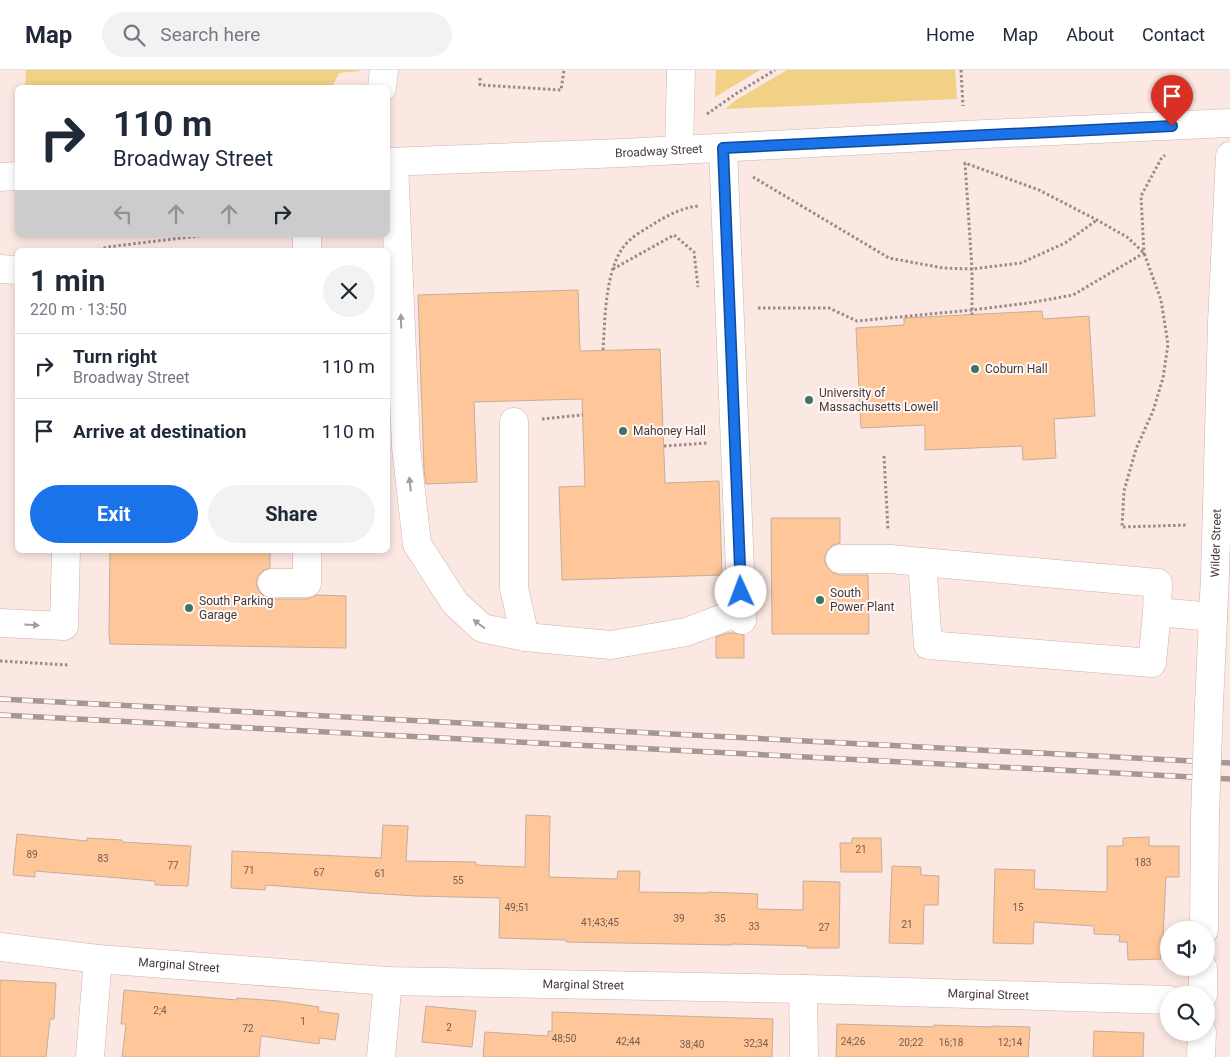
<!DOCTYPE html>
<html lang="en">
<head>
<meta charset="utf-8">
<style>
  :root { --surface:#fff; --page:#f2f2f3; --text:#1f2937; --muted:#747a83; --line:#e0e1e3; --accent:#1a73e8 }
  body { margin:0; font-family:Roboto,sans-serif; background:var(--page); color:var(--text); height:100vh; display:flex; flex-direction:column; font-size:19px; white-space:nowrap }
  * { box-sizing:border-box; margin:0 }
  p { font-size:16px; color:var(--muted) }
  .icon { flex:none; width:28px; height:28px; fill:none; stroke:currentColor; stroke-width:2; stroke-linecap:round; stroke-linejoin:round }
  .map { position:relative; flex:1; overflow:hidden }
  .side { position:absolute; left:15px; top:178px; width:375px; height:305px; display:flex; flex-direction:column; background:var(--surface); border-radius:8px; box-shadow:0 2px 8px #0003 }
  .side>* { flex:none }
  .banner { position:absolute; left:15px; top:15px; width:375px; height:152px; border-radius:8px; box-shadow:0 2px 8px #0003; background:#fff; color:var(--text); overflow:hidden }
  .tools { position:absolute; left:1160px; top:851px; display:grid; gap:10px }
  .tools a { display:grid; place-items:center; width:55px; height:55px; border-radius:50%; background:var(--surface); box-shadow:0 2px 8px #0003; font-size:25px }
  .pin { position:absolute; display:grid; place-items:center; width:42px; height:42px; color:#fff; margin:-51px -21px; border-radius:50% 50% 50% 0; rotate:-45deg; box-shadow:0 0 5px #0007 }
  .pin .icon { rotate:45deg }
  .me { position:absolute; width:55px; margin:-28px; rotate:358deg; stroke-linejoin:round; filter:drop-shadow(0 0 4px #0008) }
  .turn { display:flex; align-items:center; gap:18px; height:105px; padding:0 15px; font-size:22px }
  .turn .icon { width:65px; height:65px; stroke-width:2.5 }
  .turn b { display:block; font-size:35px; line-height:42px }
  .lanes { display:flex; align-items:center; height:48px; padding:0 15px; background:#0003; justify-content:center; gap:25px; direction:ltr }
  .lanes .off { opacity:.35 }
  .round { display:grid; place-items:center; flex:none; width:52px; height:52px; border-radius:26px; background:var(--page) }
  .head { display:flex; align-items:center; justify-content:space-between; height:85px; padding:0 15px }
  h1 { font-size:30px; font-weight:700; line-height:38px }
  .primary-button { display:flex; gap:10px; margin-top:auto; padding:10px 15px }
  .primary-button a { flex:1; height:58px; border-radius:30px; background:var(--accent); color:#fff; font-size:20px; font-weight:700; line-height:58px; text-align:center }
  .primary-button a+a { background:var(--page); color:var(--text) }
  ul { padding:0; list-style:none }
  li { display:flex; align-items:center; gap:15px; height:65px; padding:0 15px; border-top:1px solid var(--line) }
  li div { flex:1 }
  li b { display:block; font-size:19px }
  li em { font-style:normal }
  header { display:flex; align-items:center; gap:30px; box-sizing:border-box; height:70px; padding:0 25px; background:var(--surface); border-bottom:1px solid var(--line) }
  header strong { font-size:24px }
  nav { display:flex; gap:28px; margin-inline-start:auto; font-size:18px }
  .search { width:350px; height:45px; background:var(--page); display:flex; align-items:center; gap:12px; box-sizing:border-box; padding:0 18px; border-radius:28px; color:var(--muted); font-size:19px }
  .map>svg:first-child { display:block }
</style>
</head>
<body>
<header>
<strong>Map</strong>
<div class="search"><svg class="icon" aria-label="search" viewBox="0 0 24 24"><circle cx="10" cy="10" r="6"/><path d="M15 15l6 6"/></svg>Search here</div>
<nav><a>Home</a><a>Map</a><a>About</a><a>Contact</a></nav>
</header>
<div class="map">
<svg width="1230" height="987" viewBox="0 0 1230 987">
  <rect width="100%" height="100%" fill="#fbe8e3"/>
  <g fill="#f0d185">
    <polygon points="26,0 360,0 360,1 339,3 332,17 25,17"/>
    <polygon points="716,0 760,0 715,27"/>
    <polygon points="787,0 955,0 957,29 725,39 736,30"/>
  </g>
  <g fill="#ffc799" stroke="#c4ae9b">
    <polygon points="578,220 580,281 660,279 665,413 719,411 722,505 562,510 559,417 585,416 582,329 474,332 477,412 426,414 424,400 418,225"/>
    <polygon points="1042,241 1043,249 1089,246 1095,346 1054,349 1056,388 1023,390 1022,376 925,380 925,355 861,358 856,258 904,255 904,248"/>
    <polygon points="771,448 840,448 840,473 833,475 827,481 824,489 827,497 833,503 840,505 868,505 869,564 772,564"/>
    <polygon points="110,480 270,480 270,498 264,500 258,506 256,513 259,521 265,527 272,529 307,529 316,525 346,526 346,578 110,574 109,564"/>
    <polygon points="728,563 734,563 744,565 744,588 716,588 716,567"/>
    <polygon points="526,745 550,746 549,807 617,809 618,801 640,801 639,822 707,823 708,822 758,824 757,839 803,840 803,811 840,812 839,878 807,878 807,876 732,874 732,875 566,872 566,870 499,868 500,828 416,826 368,823 266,815 265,820 231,818 232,781 381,788 383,755 408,756 406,791 476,792 476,795 525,797"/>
    <polygon points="17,764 87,771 87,768 122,770 122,772 191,776 188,816 155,815 155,811 35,801 35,807 13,805"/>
    <polygon points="1149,767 1149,776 1179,776 1179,807 1166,807 1163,868 1160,868 1161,889 1128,890 1127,872 1119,872 1120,865 1094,864 1094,856 1034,852 1033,874 993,873 995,799 1035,800 1034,819 1107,822 1107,776 1123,776 1123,768"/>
    <polygon points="852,768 881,768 882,802 841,802 840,773 852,773"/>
    <polygon points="892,796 921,797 921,805 939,806 938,835 924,835 923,874 889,873"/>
    <polygon points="0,910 56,913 54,949 50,949 46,987 0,987"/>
    <polygon points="124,920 237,930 237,928 279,931 319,937 318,941 339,944 335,970 320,968 319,974 261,966 259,987 122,987 126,954 121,954"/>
    <polygon points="426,936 476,941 472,977 422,972"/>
    <polygon points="552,942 773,949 772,987 483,987 485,962 548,966 548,961 552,961"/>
    <polygon points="837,954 934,957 934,955 992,957 992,956 1030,957 1028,987 836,987"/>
    <polygon points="1094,961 1144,963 1143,987 1093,987"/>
  </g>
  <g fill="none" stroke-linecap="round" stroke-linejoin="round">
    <defs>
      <g id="minor">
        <polyline points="382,18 384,0"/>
        <polyline points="723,78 742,550"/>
        <polyline points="679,80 681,0"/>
        <polyline points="394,92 406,377 417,474 455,533 482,558 525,567"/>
        <polyline points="307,165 307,180"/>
        <polyline points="0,199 18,200"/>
        <polyline points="514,352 514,518 525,567 611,575 686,562 742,541"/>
        <polyline points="840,489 890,489 922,492"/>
        <polyline points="272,513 307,513 307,480"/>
        <polyline points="1157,542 1152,593 928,575 922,492 1158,513 1157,542 1213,547"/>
        <polyline points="0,553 64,556 66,480"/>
        <path id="s1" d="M1209 634 1215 506 1222 252 1230 86"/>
        <polyline points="1204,860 1205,746"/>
        <path id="s2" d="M0 877 98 889 388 911 806 919 1169 930"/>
        <polyline points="803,919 804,987"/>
        <polyline points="1203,925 1203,898"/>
        <polyline points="90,987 98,889"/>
        <polyline points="381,987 388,911"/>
        <polyline points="1201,987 1202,962"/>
      </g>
      <g id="major">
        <path id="s3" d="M388 92 622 83 964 65 1230 53"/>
        <polyline points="0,107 18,106"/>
      </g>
    </defs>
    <use href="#minor" stroke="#d0b2aa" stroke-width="29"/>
    <use href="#major" stroke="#d0b2aa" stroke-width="29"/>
    <g stroke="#9a8b87" stroke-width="3" stroke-dasharray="2.5 2.5" stroke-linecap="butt">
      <polyline points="961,0 963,36"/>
      <polyline points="480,8 480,15 561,20 564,0"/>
      <polyline points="707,44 737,23 775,0"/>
      <polyline points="753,107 889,188 943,198 972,199 1021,193 1065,173 1097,150"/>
      <polyline points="99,180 107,177 207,165"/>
      <polyline points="613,199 674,165 694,182 698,217"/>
      <polyline points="758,238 829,238 857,251 972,240 1028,233 1073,225 1144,183 1141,126 1161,89 1165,85"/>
      <polyline points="972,245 972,199 965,93 1039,120 1097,150 1127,167 1144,183 1161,230 1168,274 1163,308 1153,341 1136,379 1124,421 1122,457 1188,455"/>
      <path d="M603 280C605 250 605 204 622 179 628 169 642 161 652 155 666 146 681 138 698 136"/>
      <polyline points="542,349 583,345"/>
      <polyline points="664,376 708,373"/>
      <polyline points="884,386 888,460"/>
      <polyline points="0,591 68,595"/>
    </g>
    <use href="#minor" stroke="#fff" stroke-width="28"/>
    <use href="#major" stroke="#fff" stroke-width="28"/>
    <defs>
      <g id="rail">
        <polyline points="0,629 1230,693"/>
        <polyline points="0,645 1230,709"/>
      </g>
    </defs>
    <use href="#rail" stroke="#a79793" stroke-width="5.5"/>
    <use href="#rail" stroke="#fff8f7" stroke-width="4" stroke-dasharray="11" stroke-linecap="butt"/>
    <defs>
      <polyline id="minor-bridge" points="1205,746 1209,634"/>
    </defs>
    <use href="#minor-bridge" stroke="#d0b2aa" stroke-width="29" stroke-linecap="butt"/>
    <use href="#minor-bridge" stroke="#fff" stroke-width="28"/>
  </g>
  <defs><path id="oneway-solid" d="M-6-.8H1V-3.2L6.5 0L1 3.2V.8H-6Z" transform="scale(1.25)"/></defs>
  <g fill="#a29c9a">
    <use href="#oneway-solid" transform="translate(401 251) rotate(-92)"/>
    <use href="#oneway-solid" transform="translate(410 414) rotate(-96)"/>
    <use href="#oneway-solid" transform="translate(479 554) rotate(-143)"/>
    <use href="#oneway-solid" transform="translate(32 555) rotate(3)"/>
  </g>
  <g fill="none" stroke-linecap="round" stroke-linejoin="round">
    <defs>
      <polyline id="route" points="741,522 723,78 1172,56"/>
    </defs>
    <use href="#route" stroke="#114b97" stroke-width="12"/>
    <use href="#route" stroke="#1a73e8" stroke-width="9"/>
  </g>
  <g fill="#3a7763" stroke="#fff8f7" stroke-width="2">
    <circle cx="975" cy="299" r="5"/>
    <circle cx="809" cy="330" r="5"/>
    <circle cx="623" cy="361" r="5"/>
    <circle cx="820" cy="530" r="5"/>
    <circle cx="189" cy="538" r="5"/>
  </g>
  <g text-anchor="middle" stroke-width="4" stroke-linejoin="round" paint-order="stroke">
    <g font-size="10" fill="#745c4f">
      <text x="861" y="783">21</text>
      <text x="32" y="788">89</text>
      <text x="103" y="792">83</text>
      <text x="1143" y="796">183</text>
      <text x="173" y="799">77</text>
      <text x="249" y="804">71</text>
      <text x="319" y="806">67</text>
      <text x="380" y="807">61</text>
      <text x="458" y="814">55</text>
      <text x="517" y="841">49;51</text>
      <text x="1018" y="841">15</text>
      <text x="679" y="852">39</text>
      <text x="720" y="852">35</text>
      <text x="600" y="856">41;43;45</text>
      <text x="907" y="858">21</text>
      <text x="754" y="860">33</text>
      <text x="824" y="861">27</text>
      <text x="160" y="944">2;4</text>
      <text x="303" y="955">1</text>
      <text x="449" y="961">2</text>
      <text x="248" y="962">72</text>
      <text x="564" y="972">48;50</text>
      <text x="628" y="975">42;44</text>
      <text x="853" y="975">24;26</text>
      <text x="911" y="976">20;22</text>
      <text x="951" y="976">16;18</text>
      <text x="1010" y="976">12;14</text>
      <text x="756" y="977">32;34</text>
      <text x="692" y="978">38;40</text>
    </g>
    <g font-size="12" fill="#463936" stroke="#fff8f7">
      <text dy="4" stroke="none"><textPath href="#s3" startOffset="271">Broadway Street</textPath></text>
      <text dy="4" stroke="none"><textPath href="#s1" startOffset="161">Wilder Street</textPath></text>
      <text dy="4" stroke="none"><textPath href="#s2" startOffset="180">Marginal Street</textPath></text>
      <text dy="4" stroke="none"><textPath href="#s2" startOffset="585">Marginal Street</textPath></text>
      <text dy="4" stroke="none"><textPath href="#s2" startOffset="990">Marginal Street</textPath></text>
    </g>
    <g font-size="12" fill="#463936" stroke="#fff8f7" text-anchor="start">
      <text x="985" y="303">Coburn Hall</text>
      <text x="819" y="327">University of<tspan x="819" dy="14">Massachusetts Lowell</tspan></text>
      <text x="633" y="365">Mahoney Hall</text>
      <text x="830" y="527">South<tspan x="830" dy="14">Power Plant</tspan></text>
      <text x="199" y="535">South Parking<tspan x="199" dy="14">Garage</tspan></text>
    </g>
  </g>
</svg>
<div class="tools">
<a><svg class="icon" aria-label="sound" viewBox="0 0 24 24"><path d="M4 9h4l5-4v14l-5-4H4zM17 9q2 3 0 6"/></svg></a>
<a><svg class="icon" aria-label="search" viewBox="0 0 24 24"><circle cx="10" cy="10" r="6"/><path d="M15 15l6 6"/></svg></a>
</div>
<div class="pin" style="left:1172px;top:56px;background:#d93025"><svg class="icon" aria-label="arrive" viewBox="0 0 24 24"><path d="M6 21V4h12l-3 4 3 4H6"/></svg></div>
<svg class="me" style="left:741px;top:522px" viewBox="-20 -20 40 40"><circle r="19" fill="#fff"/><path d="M0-13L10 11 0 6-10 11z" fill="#1a73e8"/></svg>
<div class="banner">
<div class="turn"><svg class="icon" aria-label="right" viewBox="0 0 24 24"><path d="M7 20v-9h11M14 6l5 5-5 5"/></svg><div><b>110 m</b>Broadway Street</div></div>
<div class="lanes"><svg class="icon off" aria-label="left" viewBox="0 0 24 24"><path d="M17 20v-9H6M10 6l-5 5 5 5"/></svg><svg class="icon off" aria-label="ahead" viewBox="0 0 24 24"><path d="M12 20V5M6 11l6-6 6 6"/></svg><svg class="icon off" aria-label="ahead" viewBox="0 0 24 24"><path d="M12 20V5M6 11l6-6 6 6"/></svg><svg class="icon" aria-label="right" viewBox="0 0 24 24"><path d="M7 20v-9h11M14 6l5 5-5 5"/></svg></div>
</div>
<section class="side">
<div class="head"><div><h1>1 min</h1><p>220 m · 13:50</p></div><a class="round"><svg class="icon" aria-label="close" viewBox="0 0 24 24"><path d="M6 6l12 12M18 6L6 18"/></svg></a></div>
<ul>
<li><svg class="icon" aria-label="right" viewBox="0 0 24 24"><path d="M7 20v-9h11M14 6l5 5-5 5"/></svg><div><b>Turn right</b><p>Broadway Street</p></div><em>110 m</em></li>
<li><svg class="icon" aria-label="arrive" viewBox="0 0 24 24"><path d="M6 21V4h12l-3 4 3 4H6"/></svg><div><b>Arrive at destination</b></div><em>110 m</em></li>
</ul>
<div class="primary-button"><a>Exit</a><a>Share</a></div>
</section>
</div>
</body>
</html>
